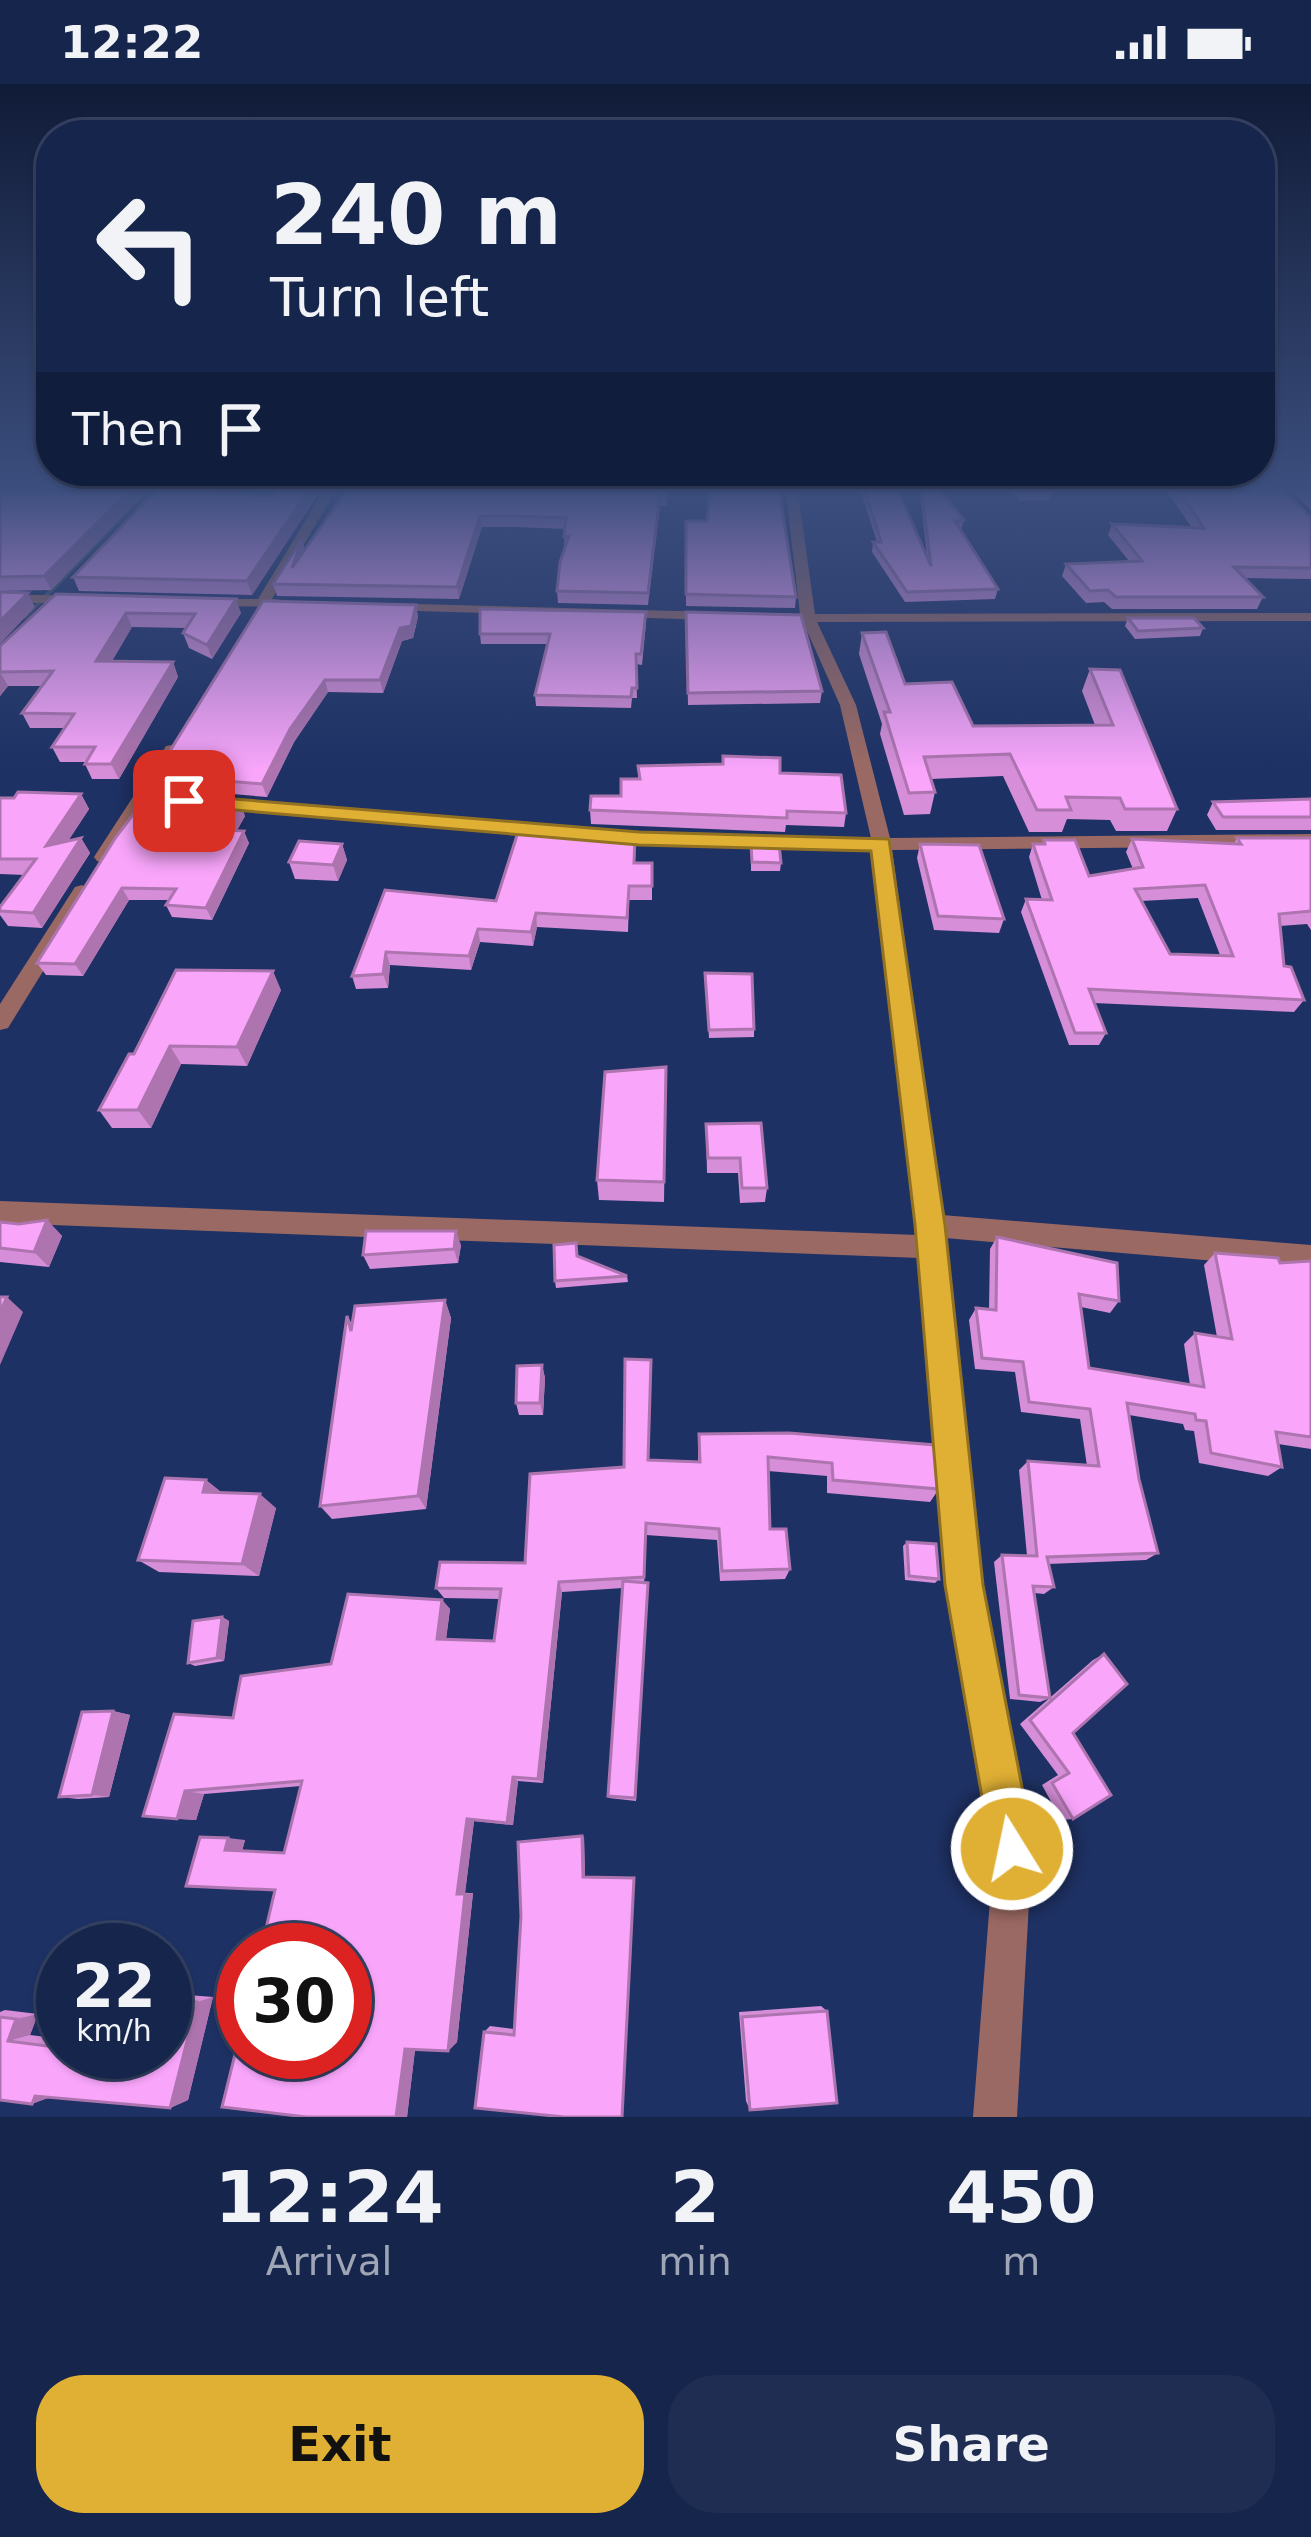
<!DOCTYPE html>
<html lang="en">
<head>
<meta charset="utf-8">
<style>
  :root { --surface:#16254b; --page:#1f2d52; --text:#f1f3f6; --muted:#9ea5b5; --line:#354263; --accent:#e0b034 }
  body { margin:0; font-family:"DejaVu Sans",sans-serif; background:var(--page); color:var(--text); height:100vh; display:flex; flex-direction:column; font-size:45px; white-space:nowrap }
  * { box-sizing:border-box; margin:0 }
  p { font-size:39px; color:var(--muted) }
  .icon { flex:none; width:66px; height:66px; fill:none; stroke:currentColor; stroke-width:2; stroke-linecap:round; stroke-linejoin:round }
  .map { position:relative; height:2033px; overflow:hidden }
  .side { display:flex; flex-direction:column; background:var(--surface); flex:1 }
  .side>* { flex:none }
  .hud { position:absolute; left:36px; top:36px; width:1239px; height:366px; border-radius:48px; box-shadow:0 3px 9px #0004,0 0 0 3px var(--line); background:#16254b; color:var(--text); overflow:hidden }
  .speed { position:absolute; left:36px; top:1839px; display:flex; gap:24px; font-size:60px; font-weight:700; text-align:center }
  .speed>* { display:grid; place-content:center; width:156px; height:156px; border-radius:50%; background:var(--surface); box-shadow:0 3px 9px #0004,0 0 0 3px var(--line); line-height:1 }
  .speed small { font-size:30px; font-weight:400 }
  .speed .limit { border:18px solid #d22; background:#fff; color:#111 }
  .pin { position:absolute; display:grid; place-items:center; width:102px; height:102px; color:#fff; margin:-51px; border-radius:24px; box-shadow:0 6px 18px #0006 }
  .me { position:absolute; width:132px; margin:-66px; rotate:350deg; stroke-linejoin:round; filter:drop-shadow(0 0 9px #0008) }
  .turn { display:flex; align-items:center; gap:42px; height:252px; padding:0 36px; font-size:54px }
  .turn .icon { width:156px; height:156px; stroke-width:2.5 }
  .turn b { display:block; font-size:84px; line-height:102px }
  .then { display:flex; align-items:center; height:114px; padding:0 36px; background:#0003; gap:24px; font-size:45px }
  .eta { display:flex; justify-content:space-evenly; align-items:center; height:204px; text-align:center }
  .eta b { font-size:72px; font-weight:700; line-height:84px }
  .primary-button { display:flex; gap:24px; margin-top:auto; padding:24px 36px }
  .primary-button a { flex:1; height:138px; border-radius:48px; background:var(--accent); color:#111; font-size:48px; font-weight:700; line-height:138px; text-align:center }
  .primary-button a+a { background:var(--page); color:var(--text) }
  .status { display:flex; justify-content:space-between; align-items:center; height:84px; padding:0 60px; background:var(--surface); direction:ltr }
  .status svg { height:33px; fill:currentColor }
  .map>svg:first-child { display:block }
</style>
</head>
<body>
<div class="status"><b>12:22</b><svg viewBox="0 0 49 12"><path d="M0 12V9h3v3zM5 12V6h3v6zM10 12V3h3v9zM15 12V0h3v12zM26 1h20v11H26zM47 4h2v5h-2z"/></svg></div>
<div class="map">
<svg width="1311" height="2033" viewBox="0 0 1311 2033">
  <rect width="100%" height="100%" fill="#1e3164"/>
  <g fill="none" stroke-linecap="round" stroke-linejoin="round">
    <polyline stroke="#455965" stroke-width="4.5" points="25,533 154,401"/>
    <g fill="#9b6963" fill-rule="evenodd">
      <polygon points="327,401 339,401 272,515 294,517 294,523 205,522 203,519 210,515 258,515"/>
      <polygon points="785,401 797,401 815,530 1311,529 1311,537 817,538 856,621 890,754 1311,750 1311,762 892,766 942,1131 1311,1161 1311,1185 945,1154 981,1501 1032,1765 1017,2033 973,2033 994,1765 947,1501 920,1174 0,1139 0,1117 918,1151 873,766 605,758 596,752 605,746 871,754 840,621 803,538 790,534 800,530"/>
      <polygon points="0,510 79,512 86,516 79,520 0,518"/>
      <polygon points="379,519 715,528 722,532 715,536 384,526 379,525"/>
      <polygon points="172,661 181,666 114,773 104,779 97,777 94,773 166,662"/>
      <polygon points="210,713 552,742 561,748 552,754 204,723 204,715"/>
      <polygon points="82,801 92,808 8,944 0,946 0,920 75,803"/>
    </g>
  </g>
  <g fill="#d58ed7" fill-rule="evenodd">
    <polygon points="0,400 154,400 51,506 0,507"/>
    <polygon points="277,400 325,400 252,511 79,507 73,493 230,410 274,411"/>
    <polygon points="351,400 668,400 667,422 660,422 648,521 558,519 557,507 564,463 565,445 518,443 482,443 459,515 277,512 273,500 305,467"/>
    <polygon points="861,400 895,400 927,472 919,400 935,400 964,436 961,446 998,505 995,515 905,518 872,468 873,458 877,458 860,405"/>
    <polygon points="1007,400 1048,400 1052,405 1049,416 1020,417"/>
    <polygon points="1162,400 1275,400 1311,433 1311,495 1245,494 1263,513 1257,525 1112,525 1104,518 1086,519 1062,492 1066,480 1129,477 1108,451 1112,440 1192,444"/>
    <polygon points="1285,400 1311,400 1311,426"/>
    <polygon points="686,437 707,437 796,513 795,524 686,522"/>
    <polygon points="56,510 241,529 212,575 189,564 183,549 186,544 132,543 112,577 173,578 178,593 119,695 92,695 85,680 86,678 60,678 52,663 64,644 30,644 22,629 42,602 8,602 0,612 0,562"/>
    <polygon points="416,521 418,533 413,554 402,557 383,609 328,608 294,658 267,713 161,704 155,691"/>
    <polygon points="686,528 822,607 820,619 688,621"/>
    <polygon points="1128,534 1203,544 1200,552 1135,555 1125,542"/>
    <polygon points="646,539 642,581 636,580 637,614 632,614 631,624 536,622 535,611 548,560 481,560 480,550"/>
    <polygon points="862,549 905,600 973,642 1095,641 1082,607 1090,585 1177,725 1167,747 1116,747 1110,736 1067,735 1062,748 1029,748 1003,692 931,695 935,708 930,730 904,731 880,650 882,640 859,570"/>
    <polygon points="638,682 780,689 846,729 844,743 786,741 785,748 591,740 590,726 621,712 638,695"/>
    <polygon points="81,710 89,725 68,757 81,754 90,769 42,844 8,842 0,831 0,823 25,791 0,790 0,714"/>
    <polygon points="1311,715 1311,746 1216,746 1207,731 1213,718"/>
    <polygon points="245,732 237,746 249,759 212,836 172,833 166,821 169,816 129,816 83,892 46,891 37,879 116,753"/>
    <polygon points="635,751 635,779 652,779 652,816 629,816 628,848 537,843 533,862 480,858 471,886 390,881 388,904 356,905 352,892 385,806 496,817"/>
    <path d="M1237 754H1311V846L1307 840 1280 842 1284 882 1304 916 1294 928 1094 919 1106 949 1099 961H1069L1021 828 1026 815 1042 816 1029 773 1033 760H1042L1044 756 1089 792 1133 785 1126 768 1132 755 1234 760ZM1198 814 1220 871 1170 870 1141 817Z"/>
    <polygon points="342,760 347,776 338,797 295,795 289,778"/>
    <polygon points="751,760 781,779 780,787 751,787"/>
    <polygon points="920,760 1004,835 999,849 934,846 917,774"/>
    <polygon points="705,889 754,945 754,953 709,954"/>
    <polygon points="281,906 247,982 181,980 151,1044 112,1044 99,1026 134,970"/>
    <polygon points="666,983 664,1118 599,1116 597,1096"/>
    <polygon points="706,1040 767,1104 765,1118 740,1119 738,1089 707,1089"/>
    <polygon points="47,1136 62,1152 49,1183 0,1178 0,1138 19,1140"/>
    <polygon points="997,1153 1119,1217 1110,1229 1081,1223 1089,1284 1190,1301 1184,1260 1195,1249 1217,1253 1204,1181 1215,1169 1280,1179 1311,1177 1311,1365 1278,1360 1282,1383 1268,1392 1199,1379 1194,1347 1185,1346 1183,1340 1129,1331 1139,1395 1158,1469 1146,1476 1048,1480 1054,1503 1044,1510 1034,1509 1050,1614 1040,1618 1010,1615 994,1478 1002,1471 1027,1472 1019,1386 1028,1377 1087,1382 1080,1335 1021,1328 1015,1288 975,1285 969,1236 976,1224 989,1226 990,1165"/>
    <polygon points="461,1161 458,1179 370,1185 363,1171"/>
    <polygon points="577,1172 627,1192 628,1198 556,1204 555,1197"/>
    <polygon points="445,1216 451,1234 426,1425 332,1435 320,1422 347,1232 352,1240"/>
    <polygon points="542,1281 545,1294 543,1331 519,1331 516,1319"/>
    <polygon points="789,1349 939,1405 930,1418 827,1409 827,1392 768,1387 770,1445 790,1485 785,1495 720,1497 717,1456 646,1451 636,1717 609,1714 608,1712 623,1504 562,1508 543,1699 518,1697 513,1741 474,1737 465,1809 473,1809 457,1958 448,1967 415,1966 407,2033 306,2033 275,1806 186,1802 245,1756 242,1767 284,1769 301,1702 204,1710 196,1736 143,1732 233,1634 442,1516 450,1525 446,1555 494,1557 500,1515 444,1514 436,1504 525,1479 624,1383 649,1376 698,1378 699,1350"/>
    <polygon points="206,1396 221,1408 276,1424 259,1492 159,1488 138,1476"/>
    <polygon points="907,1458 939,1495 935,1499 905,1496 903,1462"/>
    <polygon points="222,1533 229,1537 224,1577 195,1582 188,1579"/>
    <polygon points="1104,1570 1073,1649 1073,1735 1061,1736 1042,1701 1058,1691 1020,1640 1093,1576"/>
    <polygon points="113,1627 130,1631 109,1713 78,1715 59,1713"/>
    <polygon points="582,1752 584,1753 585,1793 623,2033 484,1948 490,1942 514,1945"/>
    <polygon points="176,1910 213,1913 188,2016 170,2024 51,2013 0,2016 0,1928 5,1926 38,1930 30,1951 63,1955 63,1968 165,1968 165,1912"/>
    <polygon points="821,1922 827,1927 750,2026 746,2017 739,1928"/>
  </g>
  <g fill="#ae74af">
    <polygon points="136,400 154,400 51,506 44,492"/>
    <polygon points="224,400 237,400 222,424 218,410"/>
    <polygon points="313,400 325,400 252,511 247,497"/>
    <polygon points="480,432 482,443 459,515 457,503"/>
    <polygon points="302,455 305,466 292,484"/>
    <polygon points="28,509 35,523 0,560 0,537"/>
    <polygon points="236,515 241,529 212,575 207,561"/>
    <polygon points="416,521 418,533 413,554 402,557 383,609 380,596 400,544"/>
    <polygon points="126,529 132,543 103,592 96,577"/>
    <polygon points="173,578 178,593 119,695 111,680"/>
    <polygon points="0,588 8,602 0,612"/>
    <polygon points="325,596 328,608 294,658 267,713 262,700 290,645"/>
    <polygon points="81,710 89,725 55,777 46,762"/>
    <polygon points="241,720 245,732 231,758 226,746"/>
    <polygon points="244,747 249,759 212,836 206,824"/>
    <polygon points="81,754 90,769 42,844 33,829"/>
    <polygon points="342,760 347,776 338,797 333,781"/>
    <polygon points="122,804 129,816 83,892 75,880"/>
    <polygon points="536,829 537,843 533,862 531,848"/>
    <polygon points="478,845 480,858 471,886 469,872"/>
    <polygon points="386,868 390,881 388,904 383,890"/>
    <polygon points="273,887 281,906 247,982 237,963"/>
    <polygon points="170,962 181,980 151,1044 138,1026"/>
    <polygon points="47,1136 62,1152 49,1183 34,1168"/>
    <polygon points="456,1147 461,1161 458,1179 454,1165"/>
    <polygon points="7,1213 23,1228 0,1281 0,1228"/>
    <polygon points="445,1216 451,1234 426,1425 418,1412"/>
    <polygon points="542,1281 545,1294 543,1331 540,1319"/>
    <polygon points="206,1396 224,1411 203,1408"/>
    <polygon points="260,1410 276,1424 259,1492 242,1480"/>
    <polygon points="559,1498 562,1508 543,1699 538,1695"/>
    <polygon points="442,1516 450,1525 445,1563 437,1555"/>
    <polygon points="222,1533 229,1537 224,1577 217,1574"/>
    <polygon points="113,1627 130,1631 109,1713 92,1711"/>
    <polygon points="513,1693 518,1697 513,1741 507,1739"/>
    <polygon points="185,1707 204,1710 196,1736 177,1735"/>
    <polygon points="467,1735 474,1737 465,1809 457,1810"/>
    <polygon points="582,1752 584,1753 585,1793 583,1793"/>
    <polygon points="228,1754 245,1756 242,1767 225,1766"/>
    <polygon points="473,1809 457,1958 448,1967 465,1810"/>
    <polygon points="213,1913 188,2016 170,2024 197,1918"/>
    <polygon points="38,1930 30,1951 8,1957 16,1935"/>
    <polygon points="416,1957 407,2033 396,2033 405,1965"/>
    <polygon points="35,2012 54,2012 32,2020"/>
  </g>
  <g fill="#f8a5fa" stroke="#ae74af" stroke-width="3" fill-rule="evenodd">
    <polygon points="0,400 136,400 44,492 0,493"/>
    <polygon points="162,400 224,400 218,410 274,411 277,400 313,400 247,497 73,493"/>
    <polygon points="351,400 668,400 667,412 660,411 648,509 557,507 560,478 569,452 564,452 566,434 517,432 480,432 457,503 273,500 302,455 292,484"/>
    <polygon points="711,400 778,400 796,513 686,510 686,437 707,437"/>
    <polygon points="863,400 895,400 931,482 921,400 935,400 964,436 955,437 998,505 907,508 873,458 881,458"/>
    <polygon points="1018,400 1048,400 1052,405 1023,407"/>
    <polygon points="1174,400 1275,400 1311,433 1311,484 1234,483 1263,513 1116,513 1108,506 1090,507 1066,480 1142,477 1112,440 1204,444"/>
    <polygon points="1301,400 1311,400 1311,410"/>
    <polygon points="0,508 28,509 0,537"/>
    <polygon points="56,510 236,515 207,561 183,549 195,530 126,529 96,577 173,578 111,680 85,680 95,663 52,663 74,630 22,629 53,587 0,588 0,562"/>
    <polygon points="263,517 416,521 411,542 400,544 380,596 325,596 290,645 262,700 155,691"/>
    <polygon points="480,525 646,528 641,570 636,570 637,604 632,604 631,613 535,611 550,550 480,550"/>
    <polygon points="686,528 801,531 822,607 688,609"/>
    <polygon points="1128,534 1194,534 1203,544 1138,547"/>
    <polygon points="886,548 905,600 952,598 973,642 1113,641 1090,585 1120,586 1177,725 1125,725 1120,714 1066,713 1071,726 1037,726 1010,670 924,673 935,708 909,709 884,628 890,628 862,549"/>
    <polygon points="723,672 780,674 780,689 841,691 846,729 787,727 787,734 590,726 591,712 621,712 621,695 640,695 638,682 723,680"/>
    <polygon points="18,708 81,710 46,762 81,754 33,829 0,827 0,823 36,775 0,775 0,714 14,714"/>
    <polygon points="147,712 241,720 226,746 244,747 206,824 166,821 176,805 122,804 75,880 37,879 116,753"/>
    <polygon points="1311,715 1311,733 1223,733 1213,718"/>
    <polygon points="520,742 635,751 634,779 652,779 652,802 629,802 627,834 536,829 531,848 478,845 469,872 386,868 383,890 352,892 385,806 496,817"/>
    <path d="M1237 754H1311V827L1279 830 1284 882 1291 883 1304 916 1089 905 1106 949H1075L1026 815 1052 816 1033 760H1045L1044 756H1075L1089 792 1143 783 1132 755 1241 760ZM1205 801 1233 872 1170 870 1135 805Z"/>
    <polygon points="299,757 342,760 333,781 289,778"/>
    <polygon points="751,760 779,760 781,779 752,778"/>
    <polygon points="920,760 979,761 1004,835 938,832"/>
    <polygon points="176,886 273,887 237,963 170,962 138,1026 99,1026 129,970 134,970"/>
    <polygon points="705,889 752,890 754,945 709,946"/>
    <polygon points="666,983 664,1098 597,1096 605,988"/>
    <polygon points="761,1039 767,1104 742,1104 740,1074 708,1074 706,1040"/>
    <polygon points="47,1136 34,1168 0,1164 0,1138 19,1140"/>
    <polygon points="366,1147 456,1147 454,1165 363,1171"/>
    <polygon points="997,1153 1117,1179 1119,1217 1079,1210 1089,1284 1204,1303 1195,1249 1232,1255 1215,1169 1278,1174 1280,1179 1311,1177 1311,1353 1276,1348 1282,1383 1211,1369 1206,1337 1196,1336 1195,1330 1127,1319 1139,1395 1158,1469 1047,1473 1054,1503 1033,1502 1050,1614 1019,1611 1002,1471 1037,1472 1028,1377 1099,1382 1090,1325 1029,1318 1023,1278 982,1274 976,1224 996,1226"/>
    <polygon points="576,1159 577,1172 627,1192 555,1197 554,1161"/>
    <polygon points="0,1213 7,1213 0,1228"/>
    <polygon points="445,1216 418,1412 320,1422 347,1232 351,1247 355,1222"/>
    <polygon points="625,1275 651,1276 648,1376 700,1378 699,1350 789,1349 935,1361 939,1405 833,1396 832,1379 768,1373 770,1445 786,1445 790,1485 722,1487 719,1445 646,1439 644,1493 559,1498 538,1695 513,1693 507,1739 467,1735 457,1810 465,1810 448,1967 405,1965 396,2033 306,2033 222,2023 243,1938 243,1968 345,1968 345,1866 261,1866 275,1806 186,1802 200,1753 228,1754 225,1766 284,1769 302,1697 185,1707 177,1735 143,1732 174,1630 233,1634 241,1592 331,1580 348,1510 442,1516 437,1555 494,1557 501,1505 436,1504 440,1478 525,1479 530,1390 624,1383"/>
    <polygon points="542,1281 540,1319 516,1319 517,1282"/>
    <polygon points="165,1394 206,1396 203,1408 260,1410 242,1480 138,1476"/>
    <polygon points="907,1458 936,1460 939,1495 909,1492"/>
    <polygon points="623,1497 648,1499 635,1714 608,1712"/>
    <polygon points="222,1533 217,1574 188,1579 193,1537"/>
    <polygon points="1104,1570 1127,1600 1073,1649 1111,1711 1073,1735 1052,1699 1069,1689 1030,1636"/>
    <polygon points="113,1627 92,1711 59,1713 82,1628"/>
    <polygon points="582,1752 583,1793 634,1794 622,2033 564,2033 475,2024 484,1948 514,1951 521,1832 518,1758"/>
    <polygon points="165,1914 197,1918 170,2024 35,2012 32,2020 0,2016 0,1933 16,1935 8,1957 63,1964 63,1968 165,1968"/>
    <polygon points="827,1927 837,2019 750,2026 742,1933"/>
  </g>
  <linearGradient id="sky" x2="0" y2="1"><stop stop-color="#101b37"/><stop offset="0.59" stop-color="#3b4e7d"/><stop offset="1" stop-color="#3b4e7d" stop-opacity="0"/></linearGradient>
  <rect width="1311" height="685" fill="url(#sky)"/>
  <polygon fill="#e0b034" stroke="#927222" stroke-width="3" points="184,711 639,748 889,755 945,1141 983,1501 1034,1765 1028,1781 1012,1787 997,1781 991,1765 945,1501 915,1141 871,767 639,761 177,721 177,713"/>
</svg>
<div class="speed"><div>22<small>km/h</small></div><div class="limit">30</div></div>
<div class="pin" style="left:184px;top:717px;background:#d93025"><svg class="icon" aria-label="arrive" viewBox="0 0 24 24"><path d="M6 21V4h12l-3 4 3 4H6"/></svg></div>
<svg class="me" style="left:1012px;top:1765px" viewBox="-20 -20 40 40"><circle r="17" fill="#e0b034" stroke="#fff" stroke-width="3"/><path d="M0-11L8 9 0 5-8 9z" fill="#fff"/></svg>
<div class="hud">
<div class="turn"><svg class="icon" aria-label="left" viewBox="0 0 24 24"><path d="M17 20v-9H6M10 6l-5 5 5 5"/></svg><div><b>240 m</b>Turn left</div></div>
<div class="then">Then<svg class="icon" aria-label="arrive" viewBox="0 0 24 24"><path d="M6 21V4h12l-3 4 3 4H6"/></svg></div>
</div>
</div>
<section class="side">
<div class="eta">
<div><b>12:24</b><p>Arrival</p></div>
<div><b>2</b><p>min</p></div>
<div><b>450</b><p>m</p></div>
</div>
<div class="primary-button"><a>Exit</a><a>Share</a></div>
</section>
</body>
</html>
